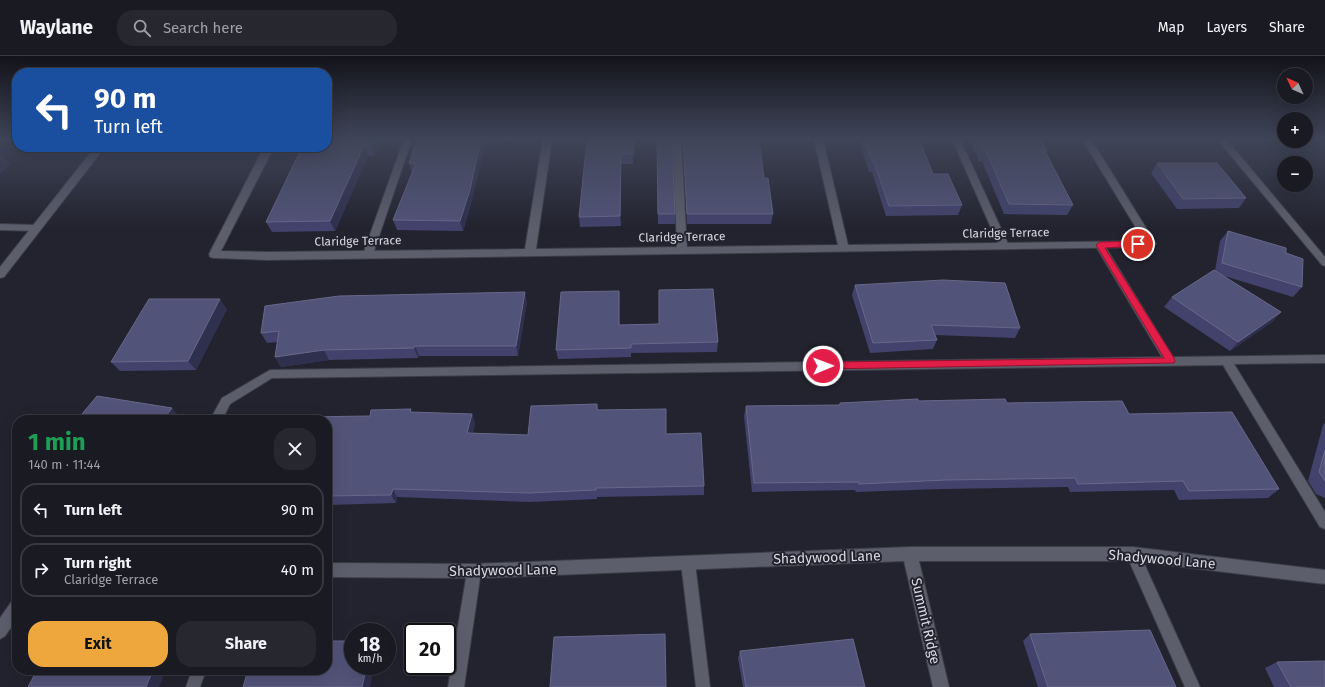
<!DOCTYPE html>
<html lang="en">
<head>
<meta charset="utf-8">
<style>
  :root { --surface:#1a1a23; --page:#272730; --text:#f1f3f6; --muted:#9fa1a6; --line:#383841; --accent:#eea73d }
  body { margin:0; font-family:"Fira Sans",sans-serif; background:var(--page); color:var(--text); height:100vh; display:flex; flex-direction:column; font-size:15px; white-space:nowrap }
  * { box-sizing:border-box; margin:0 }
  p { font-size:13px; color:var(--muted) }
  .icon { flex:none; width:22px; height:22px; fill:none; stroke:currentColor; stroke-width:2; stroke-linecap:round; stroke-linejoin:round }
  .map { position:relative; flex:1; overflow:hidden }
  .side { position:absolute; left:12px; top:359px; width:320px; height:260px; display:flex; flex-direction:column; background:var(--surface); border-radius:16px; box-shadow:0 4px 16px #0002,0 0 0 1px var(--line) }
  .side>* { flex:none }
  .top-card { position:absolute; left:12px; top:12px; width:320px; height:84px; border-radius:16px; box-shadow:0 4px 16px #0002,0 0 0 1px var(--line); background:#1a4fa0; color:#fff; overflow:hidden }
  .needle { width:26px; rotate:314deg }
  .buttons { position:absolute; left:1277px; top:12px; display:grid; gap:8px }
  .buttons a { display:grid; place-items:center; width:36px; height:36px; border-radius:50%; background:var(--surface); box-shadow:0 4px 16px #0002,0 0 0 1px var(--line); font-size:20px }
  .speed { position:absolute; left:344px; top:567px; display:flex; gap:8px; font-size:20px; font-weight:700; text-align:center }
  .speed>* { display:grid; place-content:center; width:52px; height:52px; border-radius:50%; background:var(--surface); box-shadow:0 4px 16px #0002,0 0 0 1px var(--line); line-height:1 }
  .speed small { font-size:10px; font-weight:400 }
  .speed .limit { border:2px solid #111; border-radius:6px; background:#fff; color:#111 }
  .pin { position:absolute; display:grid; place-items:center; width:34px; height:34px; color:#fff; margin:-17px; border:2px solid #fff; border-radius:50%; box-shadow:0 1px 4px #0007 }
  .me { position:absolute; width:44px; margin:-22px; rotate:89deg; stroke-linejoin:round; filter:drop-shadow(0 0 3px #0008) }
  .turn { display:flex; align-items:center; gap:14px; height:84px; padding:0 16px; font-size:18px }
  .turn .icon { width:52px; height:52px; stroke-width:2.5 }
  .turn b { display:block; font-size:28px; line-height:34px }
  .round { display:grid; place-items:center; flex:none; width:42px; height:42px; border-radius:16px; background:var(--page) }
  .headline { display:flex; align-items:center; justify-content:space-between; height:68px; padding:0 16px }
  h1 { font-size:24px; font-weight:700; line-height:30px; color:#1e9e55 }
  .button { display:flex; gap:8px; margin-top:auto; padding:8px 16px }
  .button a { flex:1; height:46px; border-radius:16px; background:var(--accent); color:#111; font-size:16px; font-weight:700; line-height:46px; text-align:center }
  .button a+a { background:var(--page); color:var(--text) }
  ul { padding:0; list-style:none }
  li { display:flex; align-items:center; gap:12px; height:54px; margin:0 8px 6px; padding:0 8px; border:2px solid var(--line); border-radius:16px }
  li div { flex:1 }
  li b { display:block; font-size:15px }
  li em { font-style:normal }
  header { display:flex; align-items:center; gap:24px; box-sizing:border-box; height:56px; padding:0 20px; background:var(--surface); border-bottom:1px solid var(--line) }
  header strong { font-size:19px }
  nav { display:flex; gap:22px; margin-inline-start:auto; font-size:14px }
  .search { width:280px; height:36px; background:var(--page); display:flex; align-items:center; gap:10px; box-sizing:border-box; padding:0 14px; border-radius:16px; color:var(--muted); font-size:15px }
  .map>svg:first-child { display:block }
</style>
</head>
<body>
<header>
<strong>Waylane</strong>
<div class="search"><svg class="icon" aria-label="search" viewBox="0 0 24 24"><circle cx="10" cy="10" r="6"/><path d="M15 15l6 6"/></svg>Search here</div>
<nav><a>Map</a><a>Layers</a><a>Share</a></nav>
</header>
<div class="map">
<svg width="1325" height="631" viewBox="0 0 1325 631">
  <rect width="100%" height="100%" fill="#23232f"/>
  <g fill="none" stroke-linecap="round" stroke-linejoin="round">
    <defs>
      <g id="service">
        <polygon points="404,83 412,83 373,198 368,201 365,200 363,198"/>
        <polygon points="673,83 681,83 687,194 682,197 677,194"/>
        <polygon points="952,83 960,83 1009,190 1007,192 1001,192 999,190"/>
        <polygon points="1217,83 1226,83 1325,201 1325,210 1322,209"/>
        <polygon points="0,168 37,169 42,172 37,175 0,174"/>
        <polygon points="1100,186 1103,187 1173,301 1325,299 1325,307 1234,308 1325,456 1325,473 1320,471 1223,309 272,322 230,348 222,364 210,364 222,342 270,314 1162,301 1095,189"/>
        <polygon points="1133,492 1138,494 1200,631 1185,631 1126,498 1128,494"/>
        <polygon points="688,501 693,503 695,507 710,631 696,631 681,507 683,503"/>
        <polygon points="192,614 206,614 200,631 186,631"/>
      </g>
      <g id="minor">
        <polygon points="543,83 552,83 536,193 838,189 814,83 823,83 848,189 1144,185 1082,83 1091,83 1156,188 1151,191 268,204 214,202 210,201 209,198 264,91 274,91 221,195 268,196 525,193"/>
        <polygon points="910,491 1133,491 1325,514 1325,528 1133,505 919,505 949,631 933,631 904,505 480,522 464,631 448,631 466,522 327,521 327,507 474,508"/>
        <polygon points="17,543 17,563 5,580 0,583 0,562 12,545"/>
      </g>
      <polygon id="tertiary" points="95,91 105,91 4,221 0,222 0,211"/>
    </defs>
    <use href="#service" stroke="#3d3d47" stroke-width="2"/>
    <use href="#minor" stroke="#3d3d47" stroke-width="2"/>
    <use href="#tertiary" stroke="#3d3d47" stroke-width="2"/>
    <use href="#service" fill="#5d5e6c" fill-rule="evenodd"/>
    <use href="#minor" fill="#5d5e6c" fill-rule="evenodd"/>
    <use href="#tertiary" fill="#5d5e6c" fill-rule="evenodd"/>
  </g>
  <g fill="#42426c">
    <polygon points="381,83 375,100 368,100 335,175 272,176 266,166 295,106"/>
    <polygon points="417,83 486,83 472,144 463,175 397,174 393,164 412,117 409,107"/>
    <polygon points="587,83 635,83 633,108 621,108 621,170 580,171 579,161"/>
    <polygon points="657,83 675,158 675,168 658,168"/>
    <polygon points="683,83 759,83 764,122 773,158 771,168 687,168"/>
    <polygon points="861,83 919,83 933,118 962,149 958,159 886,160 872,116 869,116 860,88"/>
    <polygon points="969,83 1040,83 1047,95 1046,96 1073,149 1067,159 1004,158 982,105 979,105"/>
    <polygon points="1157,107 1246,142 1239,152 1177,153 1151,117"/>
    <polygon points="1228,175 1286,197 1302,231 1293,241 1221,219 1281,256 1272,266 1230,295 1164,251 1172,241 1215,215 1220,185"/>
    <polygon points="855,229 1020,272 1015,282 935,279 937,284 933,293 870,297 852,239"/>
    <polygon points="619,235 620,244 620,269 718,286 717,296 631,297 631,301 558,303 556,294"/>
    <polygon points="527,246 518,300 419,300 418,302 329,304 281,311 275,301 278,286 267,287 261,277 265,250"/>
    <polygon points="227,253 196,314 120,315 111,306"/>
    <polygon points="918,345 1007,347 1129,358 1279,433 1268,442 1179,444 1174,434 1070,436 1068,431 941,433 856,436 855,434 752,436 744,360 746,350 839,349 840,347"/>
    <polygon points="597,348 598,354 666,378 704,430 704,439 597,441 597,443 530,446 397,441 396,447 327,449 327,364 370,360 412,356 472,358 475,367 473,377 528,379"/>
    <polygon points="1325,367 1325,442 1316,438 1308,425 1323,369"/>
    <polygon points="1030,578 1176,631 1038,631 1023,585"/>
    <polygon points="740,595 865,631 743,631 738,602"/>
    <polygon points="1277,606 1325,631 1274,631 1265,612"/>
  </g>
  <g fill="#2f2f4e">
    <polygon points="374,83 381,83 375,100 371,90"/>
    <polygon points="481,83 486,83 472,144 463,175 460,165"/>
    <polygon points="634,83 635,83 633,108 633,98"/>
    <polygon points="364,90 368,100 335,175 330,165"/>
    <polygon points="621,98 621,170 620,160"/>
    <polygon points="1,99 10,108 0,118 0,100"/>
    <polygon points="619,235 620,244 620,279 619,269"/>
    <polygon points="525,236 527,246 518,300 516,290"/>
    <polygon points="220,243 227,253 196,314 188,305"/>
    <polygon points="1281,256 1272,266 1230,295 1238,286"/>
    <polygon points="415,290 419,300 418,302 414,292"/>
    <polygon points="324,294 329,304 281,311 275,301"/>
    <polygon points="172,352 180,361 178,364 163,364"/>
    <polygon points="472,358 475,367 471,386 467,377"/>
    <polygon points="393,433 397,441 396,447 391,439"/>
    <polygon points="367,610 374,610 370,631 362,631"/>
    <polygon points="153,614 166,614 159,631 146,631"/>
  </g>
  <g fill="#525378" stroke="#676889">
    <polygon points="327,83 374,83 371,90 364,90 330,165 266,166 302,91 327,91"/>
    <polygon points="417,83 481,83 470,134 460,165 393,164 416,107 409,107"/>
    <polygon points="587,83 634,83 633,98 621,98 620,160 579,161"/>
    <polygon points="657,83 672,83 675,158 658,158"/>
    <polygon points="683,83 759,83 764,122 768,122 773,158 687,158"/>
    <polygon points="864,83 919,83 933,118 948,118 962,149 889,150 874,106 872,106"/>
    <polygon points="977,83 1040,83 1047,95 1045,95 1073,149 1009,148 986,95 983,95"/>
    <polygon points="1157,107 1217,107 1246,142 1183,143"/>
    <polygon points="1228,175 1286,192 1286,197 1303,203 1302,231 1222,207"/>
    <polygon points="1214,214 1281,256 1238,286 1172,241"/>
    <polygon points="943,224 1005,227 1020,272 931,269 937,284 873,287 855,229"/>
    <polygon points="713,233 718,286 631,288 631,292 556,294 561,236 619,235 619,269 659,268 659,234"/>
    <polygon points="525,236 516,290 415,290 414,292 324,294 275,301 279,275 261,277 265,250 339,240"/>
    <polygon points="149,243 220,243 188,305 111,306"/>
    <polygon points="97,340 172,352 163,364 77,364"/>
    <polygon points="918,343 918,345 1005,343 1007,347 1122,345 1129,358 1232,356 1279,433 1189,435 1183,425 1078,428 1075,422 946,424 859,428 859,426 754,427 746,350 840,349 840,347"/>
    <polygon points="597,348 597,354 666,353 666,378 701,377 704,430 596,432 596,434 528,437 393,433 391,439 327,440 327,364 234,364 235,362 370,360 371,354 411,353 410,356 472,358 467,377 528,379 531,350"/>
    <polygon points="1325,394 1325,425 1319,416"/>
    <polygon points="1150,574 1176,631 1048,631 1030,578"/>
    <polygon points="665,578 666,631 550,631 554,581"/>
    <polygon points="853,583 865,631 746,631 740,595"/>
    <polygon points="327,585 353,585 353,610 367,610 362,631 243,631 248,614 327,614"/>
    <polygon points="1325,605 1325,631 1291,631 1277,606"/>
    <polygon points="37,614 153,614 146,631 28,631"/>
  </g>
  <linearGradient id="sky" x2="0" y2="1"><stop stop-color="#13131a"/><stop offset="0.48" stop-color="#3f4558"/><stop offset="1" stop-color="#3f4558" stop-opacity="0"/></linearGradient>
  <rect width="1325" height="172" fill="url(#sky)"/>
  <polygon fill="#e11d48" stroke="#92132f" points="1138,185 1142,188 1141,190 1105,192 1174,302 1175,305 1174,307 823,313 818,310 823,306 1164,302 1096,189 1100,186"/>
  <g text-anchor="middle" stroke-width="4" stroke-linejoin="round" paint-order="stroke">
    <g font-size="12" fill="#d8d9e1" stroke="#23232f">
      <text transform="translate(1006 177) rotate(-1)" y="4">Claridge Terrace</text>
      <text transform="translate(682 181) rotate(-1)" y="4">Claridge Terrace</text>
      <text transform="translate(358 185) rotate(-1)" y="4">Claridge Terrace</text>
    </g>
    <g font-size="14" fill="#d8d9e1" stroke="#23232f">
      <text transform="translate(827 501) rotate(-2)" y="5">Shadywood Lane</text>
      <text transform="translate(1162 503) rotate(5)" y="5">Shadywood Lane</text>
      <text transform="translate(503 514) rotate(-1)" y="5">Shadywood Lane</text>
      <text transform="translate(926 565) rotate(77)" y="5">Summit Ridge</text>
    </g>
  </g>
</svg>
<div class="buttons">
<a><svg class="needle" viewBox="-14 -14 28 28"><path d="M0-13l5 13h-10z" fill="#e53935"/><path d="M0 13l5-13h-10z" fill="#9fa1a6"/></svg></a>
<a>+</a>
<a>−</a>
</div>
<div class="speed"><div>18<small>km/h</small></div><div class="limit">20</div></div>
<div class="pin" style="left:1138px;top:188px;background:#d93025"><svg class="icon" aria-label="arrive" viewBox="0 0 24 24"><path d="M6 21V4h12l-3 4 3 4H6"/></svg></div>
<svg class="me" style="left:823px;top:310px" viewBox="-20 -20 40 40"><circle r="17" fill="#e11d48" stroke="#fff" stroke-width="3"/><path d="M0-11L8 9 0 5-8 9z" fill="#fff"/></svg>
<div class="top-card">
<div class="turn"><svg class="icon" aria-label="left" viewBox="0 0 24 24"><path d="M17 20v-9H6M10 6l-5 5 5 5"/></svg><div><b>90 m</b>Turn left</div></div>
</div>
<section class="side">
<div class="headline"><div><h1>1 min</h1><p>140 m · 11:44</p></div><a class="round"><svg class="icon" aria-label="close" viewBox="0 0 24 24"><path d="M6 6l12 12M18 6L6 18"/></svg></a></div>
<ul>
<li><svg class="icon" aria-label="left" viewBox="0 0 24 24"><path d="M17 20v-9H6M10 6l-5 5 5 5"/></svg><div><b>Turn left</b></div><em>90 m</em></li>
<li><svg class="icon" aria-label="right" viewBox="0 0 24 24"><path d="M7 20v-9h11M14 6l5 5-5 5"/></svg><div><b>Turn right</b><p>Claridge Terrace</p></div><em>40 m</em></li>
</ul>
<div class="button"><a>Exit</a><a>Share</a></div>
</section>
</div>
</body>
</html>
